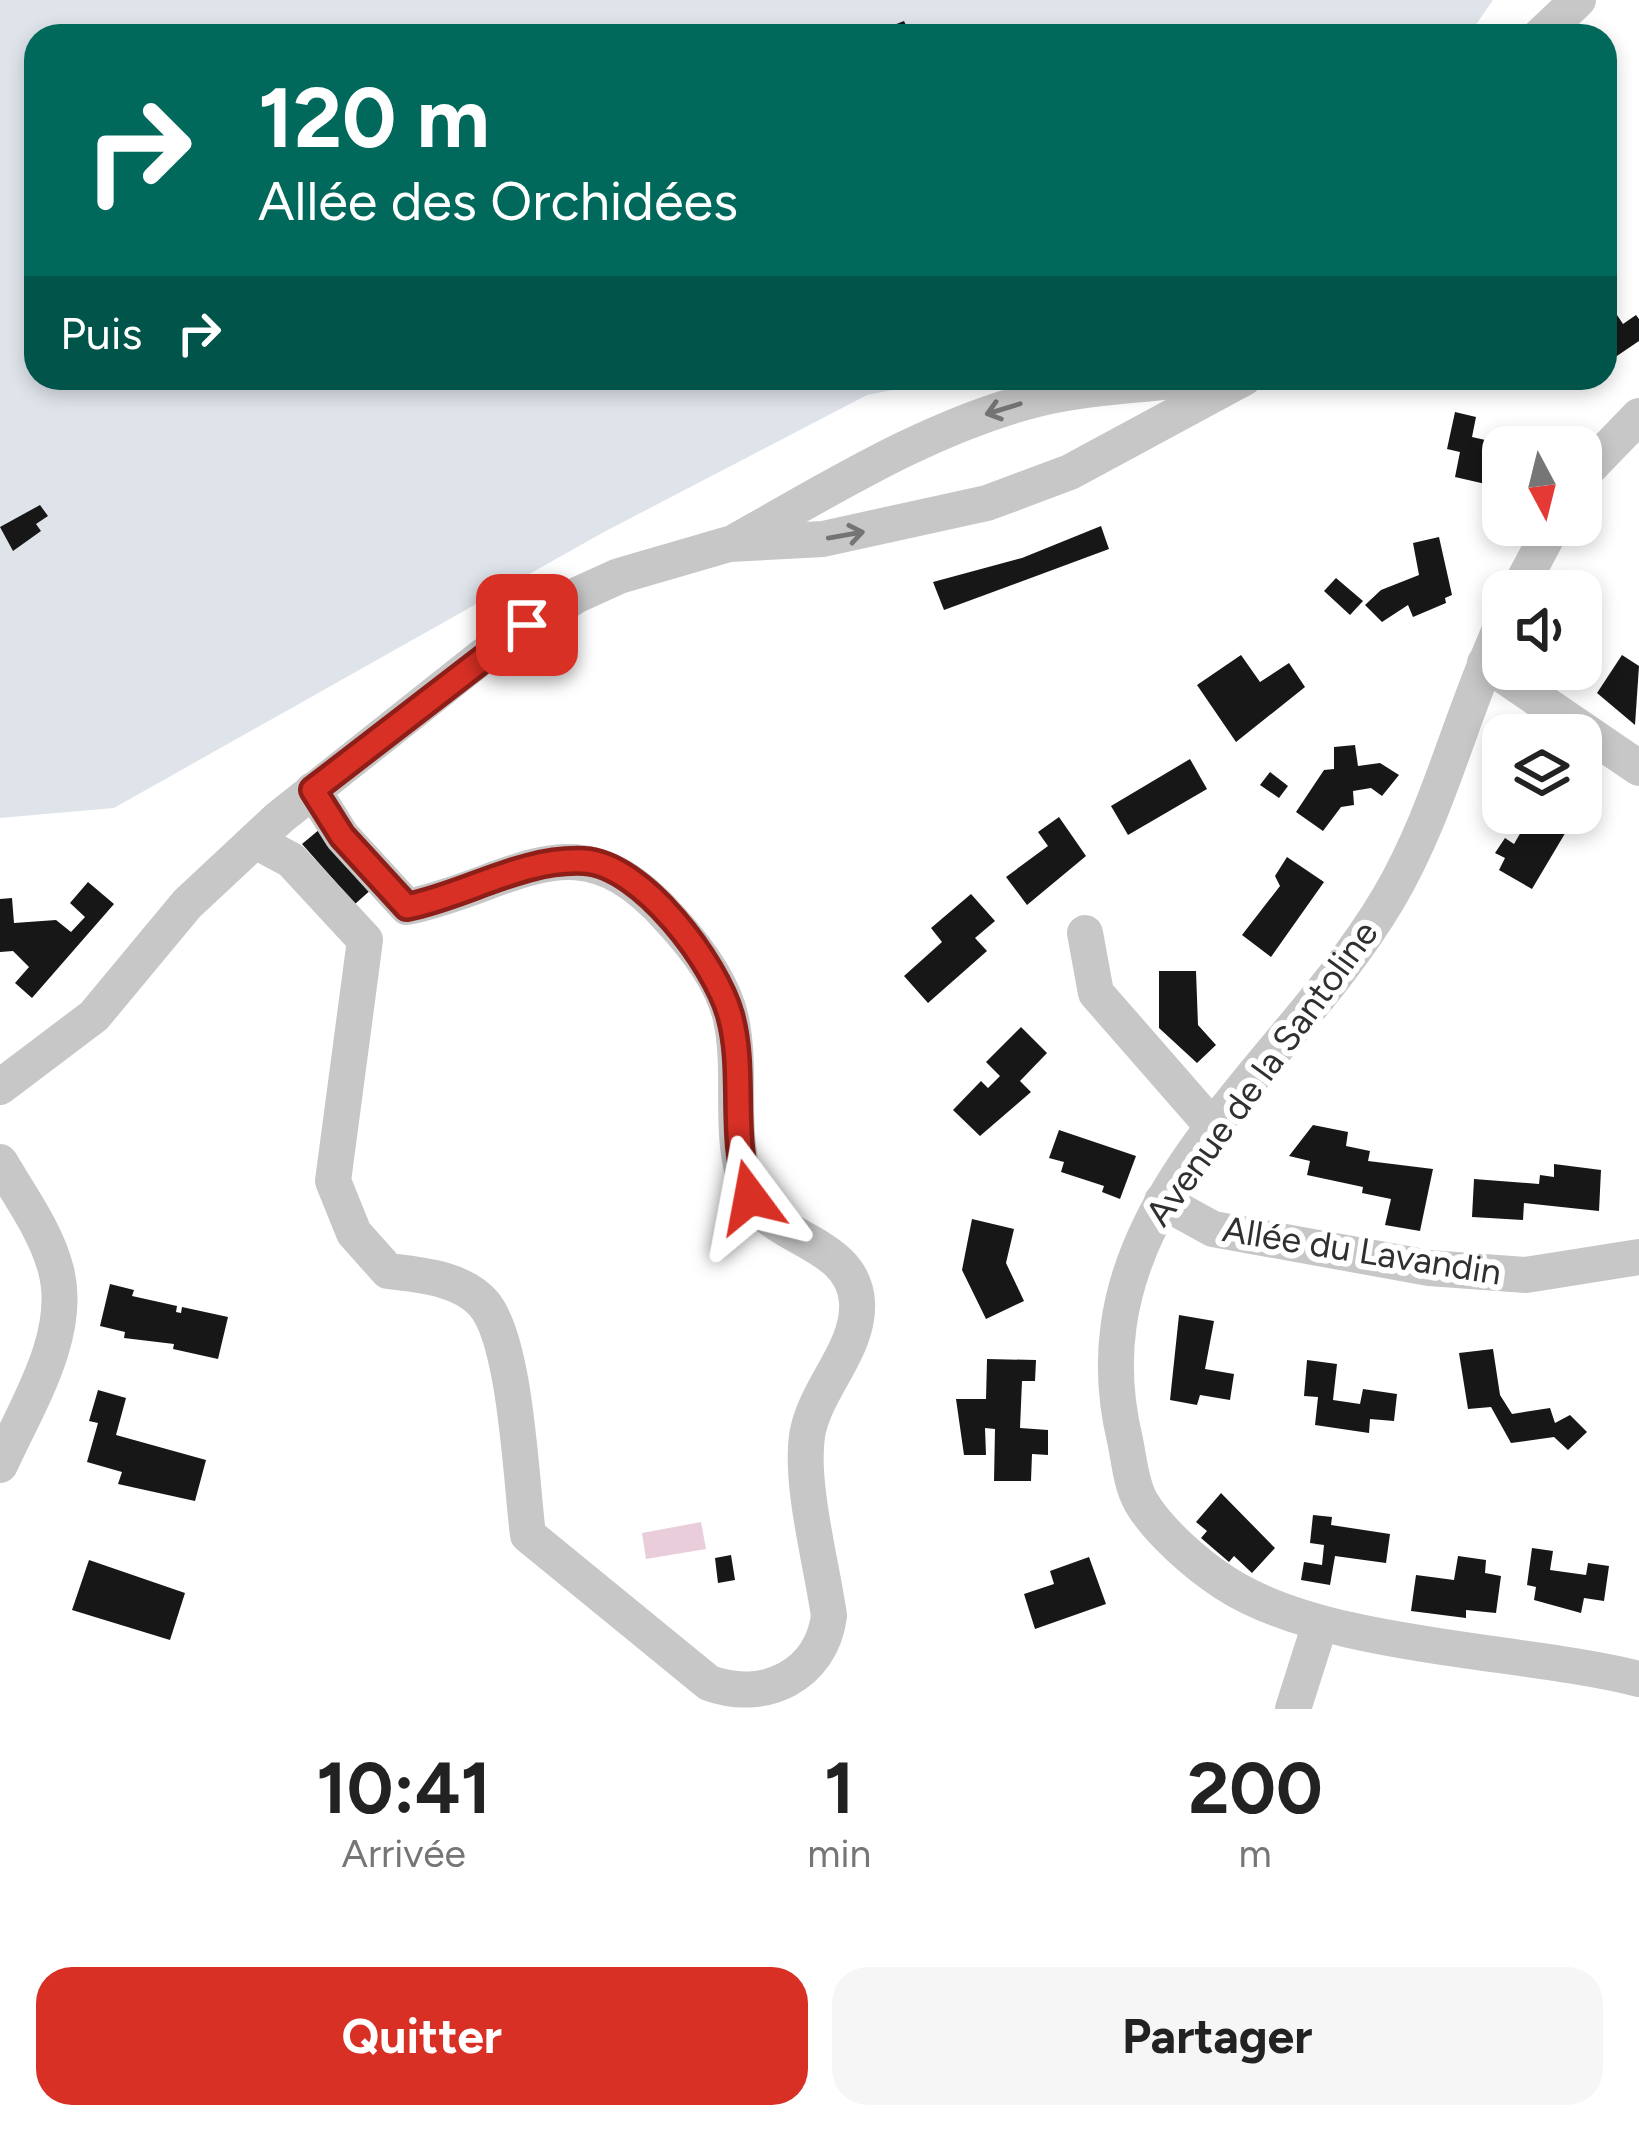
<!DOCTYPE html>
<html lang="fr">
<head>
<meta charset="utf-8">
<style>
  :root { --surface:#fff; --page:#f6f6f6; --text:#222; --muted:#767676; --accent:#d93025 }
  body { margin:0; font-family:Figtree,sans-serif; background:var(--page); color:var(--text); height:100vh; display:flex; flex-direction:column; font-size:45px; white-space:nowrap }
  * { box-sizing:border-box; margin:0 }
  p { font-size:39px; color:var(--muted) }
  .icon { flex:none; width:66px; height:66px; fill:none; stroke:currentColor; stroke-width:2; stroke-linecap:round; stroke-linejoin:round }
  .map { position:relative; height:1709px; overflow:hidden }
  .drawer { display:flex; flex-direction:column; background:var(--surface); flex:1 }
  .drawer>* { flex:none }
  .banner { position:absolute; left:24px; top:24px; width:1593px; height:366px; border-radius:36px; box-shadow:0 6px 18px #0003; background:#00695c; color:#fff; overflow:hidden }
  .needle { width:78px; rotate:173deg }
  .buttons { position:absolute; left:1482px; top:426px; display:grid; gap:24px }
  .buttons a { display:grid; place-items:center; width:120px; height:120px; border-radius:24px; background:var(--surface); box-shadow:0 6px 18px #0003; font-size:60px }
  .pin { position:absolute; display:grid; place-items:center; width:102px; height:102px; color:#fff; margin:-51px; border-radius:24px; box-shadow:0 6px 18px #0006 }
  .me { position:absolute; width:132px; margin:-66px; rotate:347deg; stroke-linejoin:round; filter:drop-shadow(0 0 9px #0008) }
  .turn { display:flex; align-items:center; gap:42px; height:252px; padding:0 36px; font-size:54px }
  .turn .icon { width:156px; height:156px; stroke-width:2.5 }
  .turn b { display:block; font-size:84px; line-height:102px }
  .then { display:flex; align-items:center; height:114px; padding:0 36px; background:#0003; gap:24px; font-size:45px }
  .eta { display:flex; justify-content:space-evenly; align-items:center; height:204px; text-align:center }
  .eta b { font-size:72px; font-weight:700; line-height:84px }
  .primary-button { display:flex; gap:24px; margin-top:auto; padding:24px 36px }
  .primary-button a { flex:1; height:138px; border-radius:36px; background:var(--accent); color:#fff; font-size:48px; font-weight:700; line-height:138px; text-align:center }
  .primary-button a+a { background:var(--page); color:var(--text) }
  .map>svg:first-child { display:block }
</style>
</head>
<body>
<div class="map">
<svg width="1639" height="1709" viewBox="0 0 1639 1709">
  <rect width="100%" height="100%" fill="#fff"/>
  <polygon fill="#dfe4eb" points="0,0 1493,0 1468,36 36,36 36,378 953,378 867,395 604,532 114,808 0,818"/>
  <polygon fill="#e9cdda" points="701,1522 706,1549 646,1559 642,1533"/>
  <g fill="#171717">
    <polygon points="904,21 911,36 866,36"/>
    <polygon points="1605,297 1623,324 1636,315 1639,319 1639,341 1605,364"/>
    <polygon points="1455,412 1476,417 1472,437 1503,444 1503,488 1455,477 1460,452 1447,449"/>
    <polygon points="40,505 48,516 36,524 41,531 13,551 0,527"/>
    <polygon points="1101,526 1109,549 944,610 933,582 1022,558"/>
    <polygon points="1439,537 1452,595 1445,598 1446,603 1413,617 1408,605 1382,622 1365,605 1381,590 1419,575 1413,543"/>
    <polygon points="1336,578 1363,601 1350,615 1324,591"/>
    <polygon points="1241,655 1260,682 1289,663 1305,687 1236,742 1197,685"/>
    <polygon points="1622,655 1639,666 1635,725 1597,693"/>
    <polygon points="1355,745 1358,766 1380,763 1399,775 1382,796 1371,788 1353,791 1354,805 1341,807 1323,831 1296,812 1324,770 1334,769 1334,747"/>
    <polygon points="1190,759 1207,789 1128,835 1111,806"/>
    <polygon points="1270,772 1288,786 1279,798 1260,785"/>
    <polygon points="1532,813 1567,830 1532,889 1499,870 1505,858 1495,853 1505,838 1514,844"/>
    <polygon points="1059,817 1086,856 1027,905 1006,877 1048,846 1038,832"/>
    <polygon points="320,829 373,888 355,904 302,844"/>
    <polygon points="1287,857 1324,882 1271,957 1242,935 1280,886 1275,876"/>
    <polygon points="88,882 114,904 32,998 15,983 29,967 13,951 0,952 0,899 12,898 14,923 56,920 71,932 85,917 70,903"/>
    <polygon points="971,894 995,921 975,938 987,951 928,1003 904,976 942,942 931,928"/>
    <polygon points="1159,971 1196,971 1198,1025 1216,1045 1197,1063 1159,1028"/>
    <polygon points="1021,1027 1047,1053 1020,1081 1031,1092 980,1136 953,1110 981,1081 988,1088 1000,1076 986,1062"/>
    <polygon points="1313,1125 1348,1132 1346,1146 1370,1151 1368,1161 1433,1169 1420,1231 1385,1225 1391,1199 1362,1193 1363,1187 1307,1175 1310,1161 1289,1156"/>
    <polygon points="1059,1130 1136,1156 1120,1199 1102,1192 1104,1186 1061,1172 1064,1162 1049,1158"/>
    <polygon points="1554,1164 1601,1170 1599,1211 1524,1203 1523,1220 1472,1217 1474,1179 1539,1184 1540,1175 1554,1177"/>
    <polygon points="972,1219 1014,1229 1006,1263 1024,1301 986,1319 962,1270"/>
    <polygon points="110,1284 134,1290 132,1296 177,1306 176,1312 181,1313 182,1307 228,1317 218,1359 173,1349 174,1344 124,1338 125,1332 100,1326"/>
    <polygon points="1179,1315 1214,1321 1205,1369 1234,1374 1230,1400 1200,1395 1197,1405 1170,1400"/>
    <polygon points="1493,1349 1500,1395 1512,1414 1550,1408 1555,1423 1570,1415 1587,1432 1568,1450 1554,1437 1511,1443 1491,1407 1468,1409 1459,1353"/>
    <polygon points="987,1359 1036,1360 1035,1381 1022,1381 1020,1428 1048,1430 1048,1455 1032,1454 1031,1481 994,1481 995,1429 985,1428 986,1455 964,1455 956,1399 986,1399"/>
    <polygon points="1307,1360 1337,1364 1333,1400 1360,1404 1363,1389 1397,1394 1394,1421 1370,1419 1369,1433 1315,1425 1318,1397 1304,1396"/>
    <polygon points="98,1390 126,1398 116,1435 206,1460 195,1501 118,1484 122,1472 87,1462 98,1423 89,1421"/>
    <polygon points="1221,1493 1275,1548 1252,1573 1234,1556 1229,1562 1201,1538 1207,1531 1196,1522"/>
    <polygon points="1313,1515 1332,1517 1331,1525 1390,1534 1386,1563 1335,1556 1330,1585 1301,1580 1304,1562 1322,1565 1324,1545 1310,1543"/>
    <polygon points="1532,1548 1553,1551 1550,1570 1586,1575 1588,1563 1609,1566 1604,1601 1584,1598 1581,1613 1534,1600 1536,1587 1527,1585"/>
    <polygon points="731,1555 735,1580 718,1583 715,1558"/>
    <polygon points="1458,1556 1486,1560 1485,1573 1501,1576 1496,1613 1466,1610 1466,1618 1411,1611 1416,1575 1454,1580"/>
    <polygon points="1089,1557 1106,1604 1035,1629 1024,1594 1054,1584 1050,1571"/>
    <polygon points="89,1560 185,1593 170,1640 72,1610"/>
  </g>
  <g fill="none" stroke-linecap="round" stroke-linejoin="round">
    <g stroke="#c7c7c7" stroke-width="36">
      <polyline points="1540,36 1578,0"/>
      <polyline points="1581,476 1639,416"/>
      <path d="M738 540C833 487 930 426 1037 399 1089 386 1147 385 1201 378"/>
      <polyline points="1518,591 1553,525"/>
      <path d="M1503 623C1461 713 1439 813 1388 899 1284 1075 1069 1209 1125 1440 1129 1459 1131 1485 1141 1502 1158 1531 1197 1565 1225 1583 1325 1648 1519 1649 1639 1679"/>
      <polyline points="1485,663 1639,768"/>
      <path d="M255 841 291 860 365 940 333 1181 354 1233 388 1271C420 1275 462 1278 484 1304 516 1342 521 1480 528 1535L709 1683C764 1703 821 1676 829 1616 822 1565 800 1486 807 1436 814 1389 860 1350 857 1302 853 1239 767 1241 748 1190 727 1134 743 1076 731 1019 723 982 695 946 670 919 576 812 517 884 407 907L342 836 313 790"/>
      <polyline points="1085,933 1096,993 1213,1127"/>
      <polyline points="0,1087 94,1016 187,904 279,818 483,656 577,595 619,576 729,544 823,539 987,503 1070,472 1244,378"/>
      <path d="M0 1162C20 1196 46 1231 56 1270 73 1335 26 1407 0 1465"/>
      <polyline points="1162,1201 1213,1229 1429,1268 1526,1275 1639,1257"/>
      <polyline points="1293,1709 1320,1624"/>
    </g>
  </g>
  <defs><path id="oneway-shaft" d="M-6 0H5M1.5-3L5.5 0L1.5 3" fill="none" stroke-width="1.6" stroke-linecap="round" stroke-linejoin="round" transform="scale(3)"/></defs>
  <g stroke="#747474">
    <use href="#oneway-shaft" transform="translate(1003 409) rotate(163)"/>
    <use href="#oneway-shaft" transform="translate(846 535) rotate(-10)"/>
  </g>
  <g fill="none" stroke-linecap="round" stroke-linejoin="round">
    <defs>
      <path id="route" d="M527 625 313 790 342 836 407 907C467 895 522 858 584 861 642 864 716 964 730 1015 746 1073 729 1133 750 1197"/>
    </defs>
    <use href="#route" stroke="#8d1f18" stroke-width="30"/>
    <use href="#route" stroke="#d93025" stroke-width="21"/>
  </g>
  <g text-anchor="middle" stroke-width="12" stroke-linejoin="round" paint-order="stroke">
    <g font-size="36" fill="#303030" stroke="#fff">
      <text transform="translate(1261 1073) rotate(-54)" y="13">Avenue de la Santoline</text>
      <text transform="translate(1362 1250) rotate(9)" y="13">Allée du Lavandin</text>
    </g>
  </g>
</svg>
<div class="buttons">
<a><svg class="needle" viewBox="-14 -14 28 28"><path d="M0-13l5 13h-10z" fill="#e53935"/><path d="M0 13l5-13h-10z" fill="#767676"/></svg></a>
<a><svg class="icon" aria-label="sound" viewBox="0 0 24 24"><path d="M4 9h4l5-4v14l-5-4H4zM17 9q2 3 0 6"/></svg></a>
<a><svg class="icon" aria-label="layers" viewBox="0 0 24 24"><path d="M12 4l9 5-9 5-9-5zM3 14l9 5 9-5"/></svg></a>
</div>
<div class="pin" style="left:527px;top:625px;background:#d93025"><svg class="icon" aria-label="arrive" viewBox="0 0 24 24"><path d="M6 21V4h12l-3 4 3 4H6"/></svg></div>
<svg class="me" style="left:750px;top:1197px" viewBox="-20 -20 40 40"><path d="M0-17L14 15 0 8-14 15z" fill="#d93025" stroke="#fff" stroke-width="4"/></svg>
<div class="banner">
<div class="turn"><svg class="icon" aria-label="right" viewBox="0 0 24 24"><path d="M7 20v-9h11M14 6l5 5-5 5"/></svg><div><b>120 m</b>Allée des Orchidées</div></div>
<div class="then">Puis<svg class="icon" aria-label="right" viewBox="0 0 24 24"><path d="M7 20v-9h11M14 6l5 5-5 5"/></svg></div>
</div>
</div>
<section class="drawer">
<div class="eta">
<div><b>10:41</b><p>Arrivée</p></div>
<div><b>1</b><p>min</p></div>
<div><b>200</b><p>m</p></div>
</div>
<div class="primary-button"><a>Quitter</a><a>Partager</a></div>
</section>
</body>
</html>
